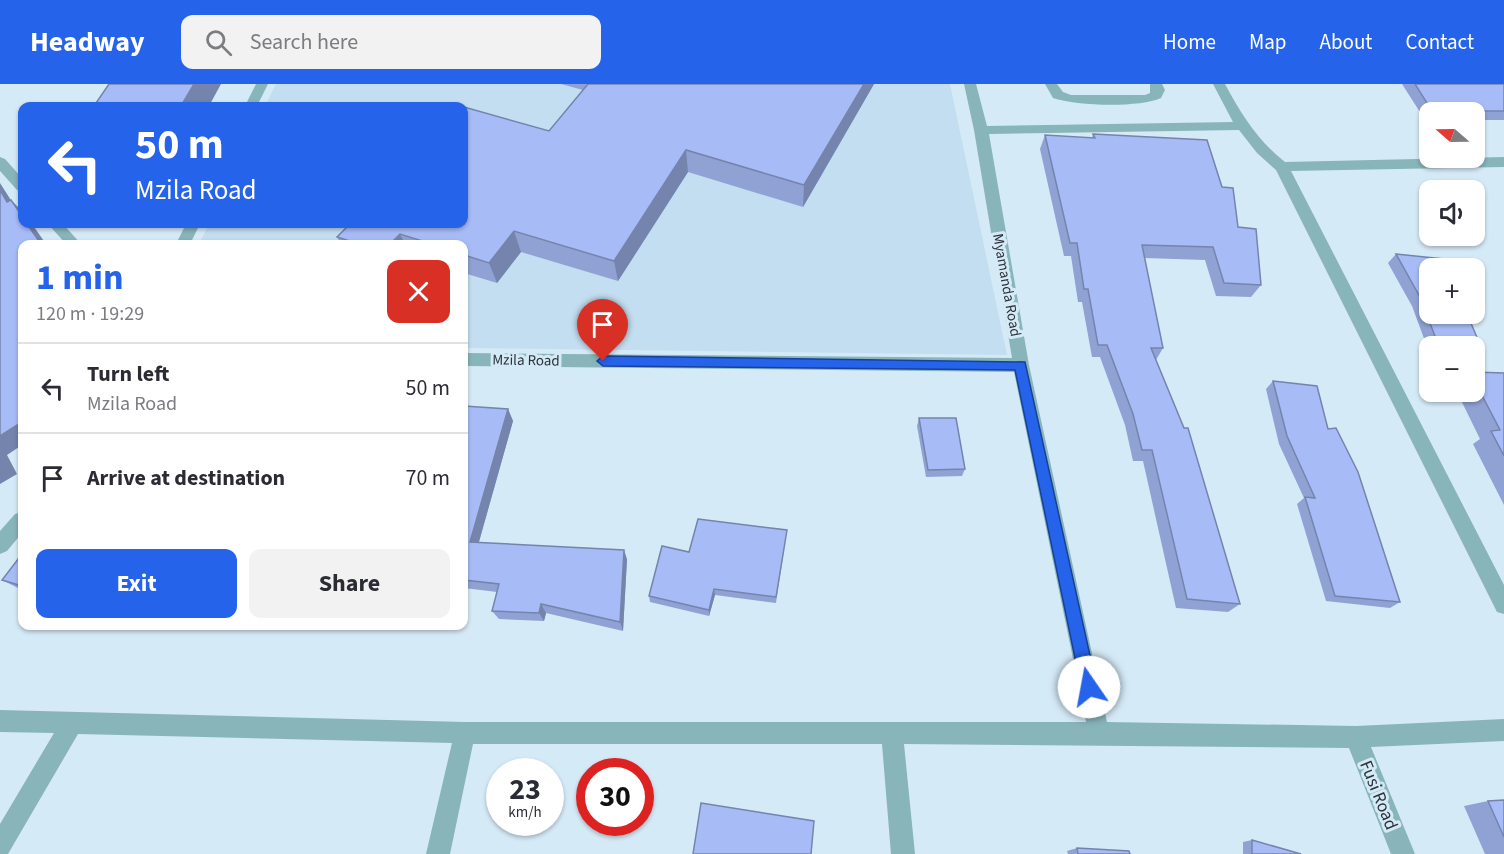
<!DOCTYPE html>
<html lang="en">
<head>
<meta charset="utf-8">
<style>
  :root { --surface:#fff; --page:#f2f2f3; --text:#2b2b33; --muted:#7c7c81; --line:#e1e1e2; --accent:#2563eb }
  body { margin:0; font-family:"Source Sans 3",sans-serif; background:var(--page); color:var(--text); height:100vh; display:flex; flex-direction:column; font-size:22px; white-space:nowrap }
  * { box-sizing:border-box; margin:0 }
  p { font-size:20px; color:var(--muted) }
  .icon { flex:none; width:33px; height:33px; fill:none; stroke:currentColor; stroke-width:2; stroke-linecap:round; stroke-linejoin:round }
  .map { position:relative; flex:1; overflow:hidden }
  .sheet { position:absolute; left:18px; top:156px; width:450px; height:390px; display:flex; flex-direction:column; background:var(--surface); border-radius:12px; box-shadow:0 2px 4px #0004 }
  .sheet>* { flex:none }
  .banner { position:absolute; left:18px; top:18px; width:450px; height:126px; border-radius:12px; box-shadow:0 2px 4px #0004; background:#2563eb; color:#fff; overflow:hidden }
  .needle { width:39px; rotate:290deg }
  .buttons { position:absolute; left:1419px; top:18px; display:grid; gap:12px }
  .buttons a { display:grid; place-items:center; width:66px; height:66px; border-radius:12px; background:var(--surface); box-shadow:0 2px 4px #0004; font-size:30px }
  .speed { position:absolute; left:486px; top:674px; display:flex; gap:12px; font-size:30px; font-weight:700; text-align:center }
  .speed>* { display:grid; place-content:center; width:78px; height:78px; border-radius:50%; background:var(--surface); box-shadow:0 2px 4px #0004; line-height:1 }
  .speed small { font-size:15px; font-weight:400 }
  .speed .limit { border:9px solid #d22; background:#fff; color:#111 }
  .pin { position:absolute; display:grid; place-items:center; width:51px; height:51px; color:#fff; margin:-62px -26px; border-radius:50% 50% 50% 0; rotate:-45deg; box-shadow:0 0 6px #0007 }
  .pin .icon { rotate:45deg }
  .me { position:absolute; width:66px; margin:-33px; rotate:348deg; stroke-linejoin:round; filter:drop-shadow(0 0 4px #0008) }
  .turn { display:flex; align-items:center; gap:21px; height:126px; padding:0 18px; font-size:27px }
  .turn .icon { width:78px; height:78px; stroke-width:2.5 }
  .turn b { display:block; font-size:42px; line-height:51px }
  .round { display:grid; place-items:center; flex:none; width:63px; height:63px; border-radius:12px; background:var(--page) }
  .headline { display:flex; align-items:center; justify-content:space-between; height:102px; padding:0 18px }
  h1 { font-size:36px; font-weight:700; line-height:45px; color:var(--accent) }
  .primary-button { display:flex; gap:12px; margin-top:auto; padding:12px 18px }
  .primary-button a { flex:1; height:69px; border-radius:12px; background:var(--accent); color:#fff; font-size:24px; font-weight:700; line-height:69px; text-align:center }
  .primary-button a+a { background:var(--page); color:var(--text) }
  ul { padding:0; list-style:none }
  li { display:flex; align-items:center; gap:18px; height:90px; padding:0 18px; border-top:2px solid var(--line) }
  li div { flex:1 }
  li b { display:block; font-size:22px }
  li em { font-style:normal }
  header { display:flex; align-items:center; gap:36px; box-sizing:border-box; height:84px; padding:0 30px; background:var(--accent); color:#fff }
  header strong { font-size:28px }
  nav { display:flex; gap:33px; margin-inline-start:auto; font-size:21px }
  .search { width:420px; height:54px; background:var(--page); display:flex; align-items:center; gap:15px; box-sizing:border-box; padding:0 21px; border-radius:12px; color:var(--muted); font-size:22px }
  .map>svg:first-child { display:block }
</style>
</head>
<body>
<header>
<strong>Headway</strong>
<div class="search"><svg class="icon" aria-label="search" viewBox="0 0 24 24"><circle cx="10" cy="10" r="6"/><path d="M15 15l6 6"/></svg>Search here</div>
<nav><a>Home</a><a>Map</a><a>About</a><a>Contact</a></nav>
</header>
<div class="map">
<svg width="1504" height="770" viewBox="0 0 1504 770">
  <rect width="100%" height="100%" fill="#d5eaf7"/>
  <polygon fill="#c3def0" points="276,0 950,0 1007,271 464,264 464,160 199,160 209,140 464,140 464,22 265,22"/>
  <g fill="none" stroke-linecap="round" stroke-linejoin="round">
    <g fill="#88b5ba" fill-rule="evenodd">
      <polygon points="256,0 268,0 257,22 245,22"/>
      <path d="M964 0H976L987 42 1233 38 1213 0H1225C1241 30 1258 57 1285 78L1504 73V83L1291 87 1504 501V530L1497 528 1276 86 1257 69 1239 46 989 50 1029 281 1107 638 1356 642 1504 635V657L1371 663 1415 770H1391L1349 664 904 660 915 770H891L882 660H473L450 770H426L452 659 78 650 8 770H0V740L54 649 0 648V626L465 638H1086L1014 288 464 282V269L1012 274 974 46Z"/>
      <path d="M1045 0H1057L1063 8 1071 11H1145L1150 9V0H1162L1165 6 1161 14C1139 24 1076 22 1053 14Z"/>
      <polygon points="0,73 5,75 22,94 22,108 17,106 0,87"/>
      <polygon points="48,140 63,140 81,160 66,160"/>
      <polygon points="186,140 200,140 190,160 176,160"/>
      <polygon points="22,428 22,449 7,467 0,470 0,447 15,430"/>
    </g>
  </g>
  <g fill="#90a2d4">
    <polygon points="561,0 874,0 803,123 688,88 618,197 521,168 497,199 464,189 464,160 341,160 337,153 549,47 583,6"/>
    <polygon points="1402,0 1504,0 1504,36 1474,36 1474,28 1430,28 1430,36 1425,36"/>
    <polygon points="1093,50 1222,103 1261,201 1251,213 1216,212 1205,176 1144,174 1163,264 1156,276 1240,520 1228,528 1176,524 1143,377 1133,377 1125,341 1100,273 1092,273 1082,218 1078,218 1071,172 1064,172 1040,65 1045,51 1092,54"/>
    <polygon points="1396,170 1482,265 1474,271 1474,262 1430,262 1429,268 1412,222 1388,179"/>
    <polygon points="1504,289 1504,421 1473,360 1480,355 1457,308 1474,308 1474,296"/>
    <polygon points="1273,297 1328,345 1400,518 1390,524 1326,517 1297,420 1304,414 1279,360 1266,305"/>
    <polygon points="464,322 508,325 513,337 479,458 627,475 623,547 546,529 544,537 499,535 492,527 497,508 464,504"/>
    <polygon points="919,334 965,385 962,392 926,393 917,342"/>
    <polygon points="786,453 776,519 715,511 709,532 650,518 649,512 689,468"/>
    <polygon points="22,470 22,506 2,496"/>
    <polygon points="1504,716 1504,770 1485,770 1464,722 1488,717"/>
    <polygon points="1252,756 1301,770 1243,770 1243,758"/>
    <polygon points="1077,764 1130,770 1068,770 1067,767"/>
  </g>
  <g fill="#7584ad">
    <polygon points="194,0 221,0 209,22 181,22"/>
    <polygon points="864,0 874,0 803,123 804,101"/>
    <polygon points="686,66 688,88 618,197 614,177"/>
    <polygon points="0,99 21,132 7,118 0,106"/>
    <polygon points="11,116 22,127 22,132"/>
    <polygon points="27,140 32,140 46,160 41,160"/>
    <polygon points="514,147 521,168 497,199 489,179"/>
    <polygon points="400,150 405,160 390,160"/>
    <polygon points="508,325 513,337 476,468 470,458"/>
    <polygon points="22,338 22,361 7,371 17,390 0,400 0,352"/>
    <polygon points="624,466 627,475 623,547 620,538"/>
    <polygon points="714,505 715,511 709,532 709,526"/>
    <polygon points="541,520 546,529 544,537 539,529"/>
  </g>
  <g fill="#a7bcf7" stroke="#7584ad" stroke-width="1.5">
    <polygon points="109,0 194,0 181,22 94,22"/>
    <polygon points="588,0 864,0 804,101 686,66 614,177 514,147 489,179 464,171 464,160 432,160 400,150 390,160 359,160 337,153 350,140 464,140 464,23 549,47"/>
    <polygon points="1415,0 1504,0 1504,27 1432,27"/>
    <polygon points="1093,50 1207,56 1222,103 1233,104 1238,143 1256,145 1261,201 1224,199 1213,163 1142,161 1163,264 1151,264 1184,344 1188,344 1240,520 1187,515 1152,366 1142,366 1133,330 1107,261 1098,261 1088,205 1084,205 1077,159 1070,159 1045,51 1095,54"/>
    <polygon points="0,106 7,118 11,116 22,132 22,140 27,140 41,160 22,160 22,338 0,352"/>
    <polygon points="1396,170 1444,175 1448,184 1430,184 1430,230 1467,230 1482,265 1474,264 1474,262 1460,262 1438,260 1420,213"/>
    <polygon points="1474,288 1504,289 1504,372 1491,347 1500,346 1474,296"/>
    <polygon points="1273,297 1317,302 1328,345 1336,344 1358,388 1400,518 1335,512 1305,413 1315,414 1287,352"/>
    <polygon points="464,322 508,325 470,458 624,466 620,538 541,520 539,529 492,527 499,500 464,496"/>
    <polygon points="919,334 956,334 965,385 928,386"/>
    <polygon points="698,435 787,446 776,513 714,505 709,526 649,512 662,462 689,468"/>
    <polygon points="22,470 22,502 2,496"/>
    <polygon points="1504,716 1504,753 1488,717"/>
    <polygon points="701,719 814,737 811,770 693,770"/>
    <polygon points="1252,756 1301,770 1252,770"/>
    <polygon points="1077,764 1129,767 1130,770 1078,770"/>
  </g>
  <polygon fill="#2563eb" stroke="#184099" stroke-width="1.5" points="603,272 1025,278 1097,603 1095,608 1089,611 1083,608 1081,603 1015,286 603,282 597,277"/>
  <g text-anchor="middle" stroke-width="6" stroke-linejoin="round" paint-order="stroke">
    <g font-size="15" fill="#2b3339" stroke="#d5eaf7">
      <text transform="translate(1007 201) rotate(80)" y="5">Myamanda Road</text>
      <text transform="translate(526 276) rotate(1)" y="5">Mzila Road</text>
    </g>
    <g font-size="18" fill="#2b3339" stroke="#d5eaf7">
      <text transform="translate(1379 711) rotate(68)" y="6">Fusi Road</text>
    </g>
  </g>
</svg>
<div class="buttons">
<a><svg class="needle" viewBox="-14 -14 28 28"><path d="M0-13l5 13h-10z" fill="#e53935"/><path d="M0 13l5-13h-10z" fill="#7c7c81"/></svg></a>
<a><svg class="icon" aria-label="sound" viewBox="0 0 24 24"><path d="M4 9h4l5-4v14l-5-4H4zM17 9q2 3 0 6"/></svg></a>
<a>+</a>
<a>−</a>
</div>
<div class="speed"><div>23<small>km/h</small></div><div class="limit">30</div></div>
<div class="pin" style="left:603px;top:277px;background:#d93025"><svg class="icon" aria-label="arrive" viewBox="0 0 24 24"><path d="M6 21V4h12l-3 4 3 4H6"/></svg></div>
<svg class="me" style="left:1089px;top:603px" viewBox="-20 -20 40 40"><circle r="19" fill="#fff"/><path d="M0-13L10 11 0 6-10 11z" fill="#2563eb"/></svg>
<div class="banner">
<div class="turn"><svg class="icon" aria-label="left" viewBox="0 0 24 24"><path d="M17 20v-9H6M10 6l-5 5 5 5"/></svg><div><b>50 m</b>Mzila Road</div></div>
</div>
<section class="sheet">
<div class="headline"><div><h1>1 min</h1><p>120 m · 19:29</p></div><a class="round" style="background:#d93025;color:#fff"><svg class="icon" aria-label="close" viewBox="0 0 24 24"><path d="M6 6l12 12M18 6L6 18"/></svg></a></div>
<ul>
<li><svg class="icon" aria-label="left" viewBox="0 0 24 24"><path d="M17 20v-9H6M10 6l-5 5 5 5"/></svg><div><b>Turn left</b><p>Mzila Road</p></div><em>50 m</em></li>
<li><svg class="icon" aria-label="arrive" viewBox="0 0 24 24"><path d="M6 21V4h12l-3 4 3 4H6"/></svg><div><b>Arrive at destination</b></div><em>70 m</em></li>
</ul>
<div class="primary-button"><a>Exit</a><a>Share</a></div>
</section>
</div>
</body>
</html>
